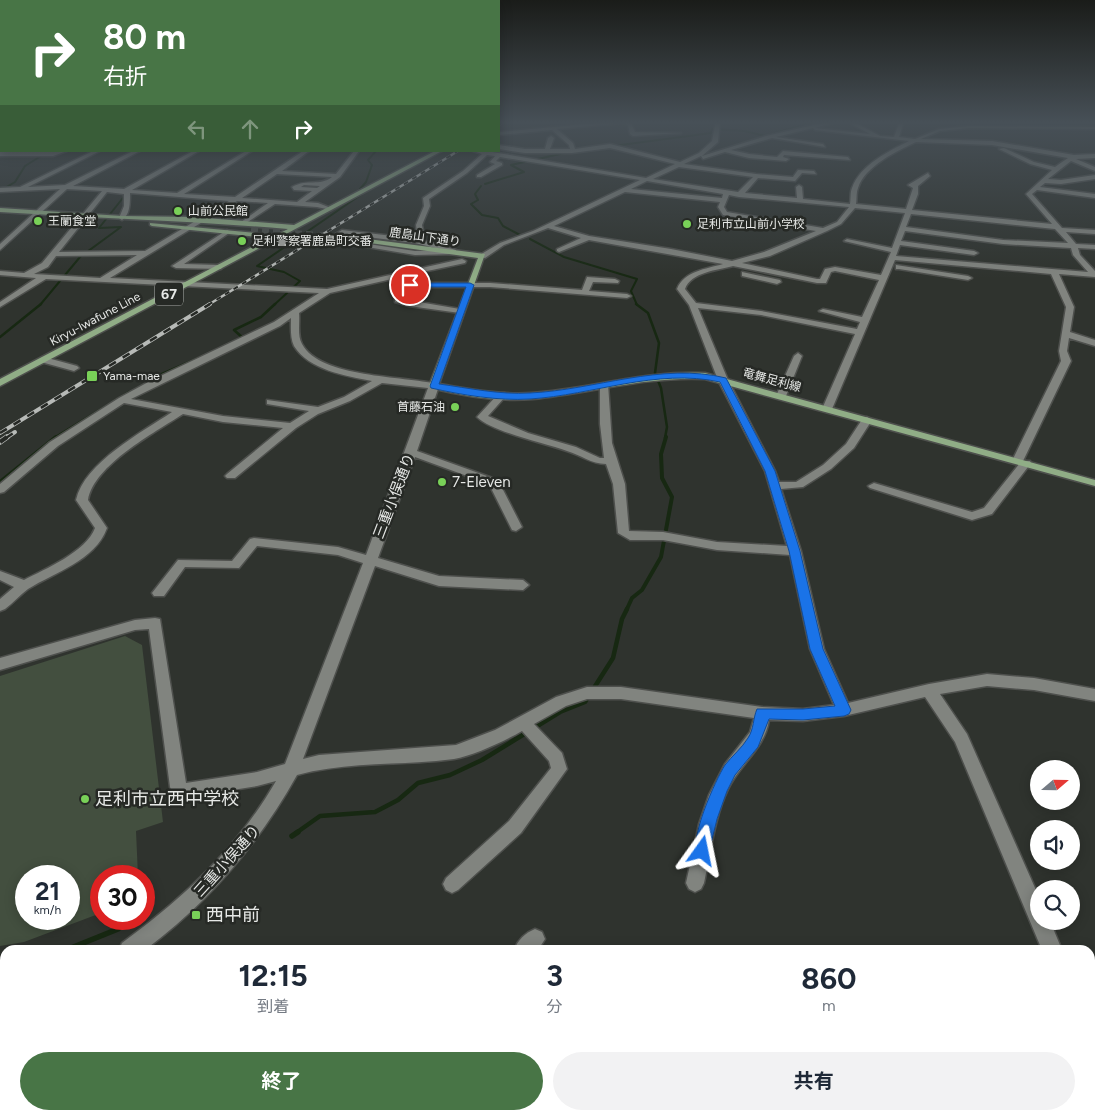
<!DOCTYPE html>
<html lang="ja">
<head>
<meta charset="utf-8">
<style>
  :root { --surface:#fff; --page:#f2f2f3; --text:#1f2937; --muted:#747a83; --accent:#487546 }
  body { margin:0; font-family:Figtree,"Noto Sans JP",sans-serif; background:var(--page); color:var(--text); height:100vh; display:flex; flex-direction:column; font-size:19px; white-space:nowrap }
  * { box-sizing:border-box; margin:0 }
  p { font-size:16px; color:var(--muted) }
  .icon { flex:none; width:28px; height:28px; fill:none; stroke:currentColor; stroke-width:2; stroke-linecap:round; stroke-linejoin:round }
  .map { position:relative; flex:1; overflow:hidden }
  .drawer { position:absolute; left:0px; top:945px; width:1095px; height:175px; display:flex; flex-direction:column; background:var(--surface); border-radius:15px 15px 0 0; box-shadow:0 2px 12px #0003 }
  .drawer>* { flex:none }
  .top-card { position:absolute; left:0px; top:0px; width:500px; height:152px; box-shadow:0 2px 12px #0003; background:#487546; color:#fff; overflow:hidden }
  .needle { width:32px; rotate:70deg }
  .fabs { position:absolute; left:1030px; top:760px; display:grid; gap:10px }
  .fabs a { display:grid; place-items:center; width:50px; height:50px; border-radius:50%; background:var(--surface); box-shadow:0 2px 12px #0003; font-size:25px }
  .speed { position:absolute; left:15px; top:865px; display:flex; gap:10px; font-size:25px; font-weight:700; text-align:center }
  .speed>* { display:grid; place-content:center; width:65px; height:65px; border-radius:50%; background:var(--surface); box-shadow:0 2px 12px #0003; line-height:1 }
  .speed small { font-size:12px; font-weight:400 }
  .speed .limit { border:8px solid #d22; background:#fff; color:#111 }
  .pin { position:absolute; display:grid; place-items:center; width:42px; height:42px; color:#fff; margin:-21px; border:2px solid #fff; border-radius:50%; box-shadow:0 1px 5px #0007 }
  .me { position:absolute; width:55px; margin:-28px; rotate:12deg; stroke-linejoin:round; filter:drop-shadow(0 0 4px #0008) }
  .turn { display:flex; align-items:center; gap:18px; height:105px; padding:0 20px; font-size:22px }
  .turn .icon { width:65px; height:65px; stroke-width:2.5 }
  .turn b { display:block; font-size:35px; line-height:42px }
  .lanes { display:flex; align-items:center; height:48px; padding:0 20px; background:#0003; justify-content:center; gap:25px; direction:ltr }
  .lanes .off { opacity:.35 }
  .eta { display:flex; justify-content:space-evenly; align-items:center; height:85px; text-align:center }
  .eta b { font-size:30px; font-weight:700; line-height:35px }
  .action { display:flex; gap:10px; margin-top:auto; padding:10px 20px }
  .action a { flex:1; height:58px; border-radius:30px; background:var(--accent); color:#fff; font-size:20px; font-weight:700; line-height:58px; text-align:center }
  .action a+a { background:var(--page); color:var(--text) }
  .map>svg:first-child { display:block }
</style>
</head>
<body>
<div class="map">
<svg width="1095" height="1120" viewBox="0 0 1095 1120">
  <rect width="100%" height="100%" fill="#2f332e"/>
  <path fill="#434f3f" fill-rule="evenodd" d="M125 636 142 645 163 822 136 831 138 876H101V913L24 942 0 946V676ZM26 876H69V919H26Z"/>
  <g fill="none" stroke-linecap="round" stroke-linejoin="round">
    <g stroke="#172812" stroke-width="2">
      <polyline points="613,146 711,133 712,129 745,131 765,136 816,121"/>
      <polyline points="485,184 524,172 511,165 569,152"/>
      <polyline points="481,186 475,194 478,200 471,204 482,215 498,218 503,226 520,235"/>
      <polyline points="0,191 15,182 25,166 49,151"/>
      <polyline points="530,239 564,257 637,279 631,291 637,305"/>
      <polyline points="40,305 80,257 121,227 99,228 126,194"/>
      <polyline points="274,305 300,281 284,272 257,266 362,194 360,189 366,182 372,165 368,160 376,151"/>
    </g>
    <g stroke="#172812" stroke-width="2.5">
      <polyline points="636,304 648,313 659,343 655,373 661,388 667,427 665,438"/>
      <polyline points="0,337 41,304"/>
      <polyline points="240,340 243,338 234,330 261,317 275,304"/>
      <polyline points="155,377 201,357"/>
      <polyline points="54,438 129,392"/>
    </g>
    <g stroke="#172812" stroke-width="4">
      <polyline points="0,482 56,437"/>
      <polyline points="626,611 632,598 642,590 661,557 672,497 662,478 661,454 666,437"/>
    </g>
    <g stroke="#172812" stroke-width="4.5">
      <polyline points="592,691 613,658 622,619 627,609"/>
      <polyline points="296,833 320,816 375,812 398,800 418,783 450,775 482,760 560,712 585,702 588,697"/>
    </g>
    <g stroke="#172812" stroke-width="5.5">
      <polyline points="292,836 298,832"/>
      <polyline points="66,950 118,929"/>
      <polyline points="0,978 5,976"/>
    </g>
    <polyline stroke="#4a4e4a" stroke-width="7" stroke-dasharray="7 4" stroke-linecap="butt" points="251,230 336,237"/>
    <defs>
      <g id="minor">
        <path d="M617 121H635L631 123 635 132 681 133 633 136 630 134 628 125 623 123 557 129 573 143 575 149 610 144 680 162 699 153 712 141 716 121H720L718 142 702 156 766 136 831 121H839L815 128 870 134 846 121H852L880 136 894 137 900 121H904L899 137 915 139 939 129 969 126 1095 127V129L969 128 940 131 921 139 992 141 1074 155 1095 154V158L1076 159 1095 167V171L1071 161 1048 179 1061 180 1095 175V179L1061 184 1045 183 1040 187 1095 194V198L1037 190 1032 194 1062 228 1095 230V234L1066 232 1076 244 1095 245V249L1078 248 1080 255 1095 271V277L1059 274 1074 307 1070 332 1095 340V346L1069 338 1067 351 1071 361 1023 461H1030L1031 463 992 514 972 520 870 488 868 486 874 483 972 512 984 508 1020 463H1013L1012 461 1061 361 1059 351 1066 307 1051 274 895 260 832 409 827 412 822 409 855 334 761 315 698 308 728 380 775 471 779 482H796L823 465 846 444 863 418 867 417 872 420 854 448 831 469 803 487 781 489 801 551 824 649 848 703 929 684 987 674 1034 678 1095 689V701L1034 690 987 686 940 694 967 734 1039 897V921H1050L1062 950H1042L955 742 925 697 844 716 803 721 769 720C765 748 740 764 728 789 714 818 711 852 704 883L701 889 695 892 689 889 686 883 699 824 709 795 725 764 750 732 754 718 621 699H587L566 706 534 724 562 753 567 769 521 833 458 890 452 893 446 890 443 884 446 878 509 821 551 768 549 761 522 731C505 741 473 756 454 759 402 766 348 761 297 775 258 845 209 902 145 950H119L122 943C184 898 238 847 276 781L257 786 183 798 172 792 170 787 149 629 135 630 0 670V658L135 620 155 618 160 619 186 783 257 772 285 764 363 563 338 555 257 546 239 568 185 567 164 596H154L152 593 178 560 232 561 250 539 254 538 338 547 366 555 428 388 382 383 350 401 318 414 296 428 235 478H227L225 476 227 474 283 428 223 422 183 414C154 433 94 465 88 500L107 528C95 561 55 572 28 589 20 595 13 603 5 609L0 611V599L14 587 0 580V571L24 580C45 569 86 552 95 528L76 500C84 463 142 432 172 412L124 403 58 446 4 492 0 493V484L50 442 119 398 152 380 274 322 319 293 46 279 0 307V302L36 278 0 275V271L24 273 42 263 102 191 67 189 0 250V244L60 189 0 192V188L20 187 93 151H100L28 187 65 185 133 151H140L73 186 124 189 193 151H199L132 190 177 193 246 151H252L184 194 235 197 303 151H309L282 171 336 174 354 151H359L340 177 305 202 318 203 331 208V210L317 207 275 204 243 225 241 224V222L268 203 237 201 110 278 327 289 462 259 466 261 465 263 399 277 410 283H490L582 290 587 277 615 279 619 281 618 283 593 282 589 291 627 294 631 296 627 298 490 287H410L399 285 392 279 330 293 299 313C300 323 297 335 302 344 320 378 404 376 437 384L439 386 417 451 498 480 522 527 516 531 512 530 489 484 415 457 378 558 439 576 523 580 529 585 523 590 439 586 375 566 303 759 319 755 456 745 495 730 556 697 587 687H621L762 707 803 709 834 705 810 649 790 555 717 550 663 540H630L618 533 613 484 606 464C591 464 581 455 567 451 545 443 492 432 477 417L499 393H505V397L488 416 528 433 576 447 600 458H604L600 424V386L602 384H608L612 443 625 484 629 531 663 532 717 542 787 546 765 471 718 380 689 305 677 289C684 271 706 269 723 264L589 240 559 252 557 251V249L581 238 548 228 504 245 485 258 478 256 500 243 533 231 640 180 500 157 496 161 502 163V165L481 177H477V175L495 164 490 162 495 156 487 155 467 173 429 199 430 206 422 225 425 241 456 250V254L415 255 325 240 342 230 418 239 416 225 424 206 423 198 463 171 482 154 473 151H486L646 178 675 164 610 148 572 153H525L499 149V145L525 149H545L548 138 551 136 554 138 550 149H570L569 145 552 130 499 135V132ZM813 128 815 130 909 141C889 151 860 165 852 188 850 192 851 199 850 204L803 199 802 187 799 185 796 187 797 198 745 193 758 178 795 181 802 173 816 174 814 171 798 170 793 177 756 174 684 164 701 156 703 159 725 152 749 158 786 161 789 159 783 157 784 155 850 160 848 157 783 151 777 157 749 154 731 150 772 138 825 147 823 144 776 137ZM916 142 992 145 1068 158 1055 167 1034 162 1004 148 999 149 1030 164 1052 170 1026 194 1052 224 912 210 918 194V186L930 176 928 173 908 185 913 188 906 209 856 204C857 199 856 193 858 188 865 166 897 151 916 142ZM679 167 753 177 738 192 653 179ZM277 174 332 177C319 187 308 178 292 187L294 190 312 191 297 202 242 198ZM647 181 723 194 722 198 631 189ZM304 185 320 186 317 188 301 187ZM107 192 124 194V206L119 218 122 220C130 215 130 203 130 193L229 201 145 251 59 252ZM625 192 720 202 718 207 723 215 816 231 764 252 732 261 671 249 589 236 554 226ZM729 195 739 197 849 207 837 222 823 228 727 212 724 207ZM855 208 905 213 892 248 847 239 844 241 891 252 881 275 835 267 825 269 820 279H817L742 263 770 256 827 231 841 224ZM911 214 1055 229 1068 243 1003 240 906 227ZM905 231 1003 244 1071 248 1073 255 1088 272 896 256 900 245 974 255 978 253 974 251 901 241ZM343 234 415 243 443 250 415 251 335 239ZM137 255 100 278 34 274 48 267 56 256ZM733 266 817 283H826L831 272 835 271 879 280 862 317 823 309 819 311 860 322 857 329 761 311 696 303 685 289C691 272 718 270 733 266ZM291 318C291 327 290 338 294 346 309 370 346 376 372 381L344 397 318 407 267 400V404L309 411 290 423 223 416 131 399 280 326Z"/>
        <polygon points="0,136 1,137 1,139 0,140"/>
        <polygon points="67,151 53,156 0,156 0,152"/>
        <polygon points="227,230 229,231 229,233 184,264 218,265 222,267 221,269 176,268 172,266"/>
        <polygon points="896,265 968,276 972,278 968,280 899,269 896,269"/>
        <polygon points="742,272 780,280 781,282 777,284 742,276"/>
        <polygon points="395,298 460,309 464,311 460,313 409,306 395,302"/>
        <polygon points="798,353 802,356 786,396 781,399 778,398 776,396 794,356"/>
        <polygon points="44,357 77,366 79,368 74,371 41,362 41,358"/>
        <path d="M535 929 542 932 545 939 538 950H514C518 940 525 933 535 929Z"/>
        <polygon points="1090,962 1095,963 1095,983 1090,982"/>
        <polygon points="5,1010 5,1030 0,1032 0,1012"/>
        <polygon points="869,1115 891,1115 893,1120 871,1120"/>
      </g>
      <g id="major">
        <path d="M435 151H442L0 386V379L269 238 152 226 150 225V223L276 235 288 229C192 221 96 218 0 212V208L122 216 193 217 294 225Z"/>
        <path d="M336 235 485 254 439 384C470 389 500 395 531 393 590 389 645 370 705 373L1095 480V486L705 379C646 376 591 393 533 399 500 402 463 396 431 388L429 386 478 258 334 238 333 237Z"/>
      </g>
    </defs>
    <use href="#minor" stroke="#4e504d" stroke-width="3"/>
    <use href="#major" stroke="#4e504d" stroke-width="3"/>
    <use href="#minor" fill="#81847f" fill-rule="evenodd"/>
    <use href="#major" fill="#90ad86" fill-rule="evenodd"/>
    <defs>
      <g id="rail-far2">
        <polyline points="499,125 505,121"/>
        <polyline points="208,305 458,151"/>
      </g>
      <g id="rail-far1">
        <polyline points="0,433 210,304"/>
        <polyline points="6,438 15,432"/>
      </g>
      <polyline id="rail" points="0,442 7,437"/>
    </defs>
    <use href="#rail-far2" stroke="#b7bab7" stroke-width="2.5"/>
    <use href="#rail-far1" stroke="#b7bab7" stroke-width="4"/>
    <use href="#rail" stroke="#b7bab7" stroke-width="5.5"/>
    <use href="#rail-far2" stroke="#262925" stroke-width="2" stroke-dasharray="5" stroke-linecap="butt"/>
    <use href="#rail-far1" stroke="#262925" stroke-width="2.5" stroke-dasharray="8" stroke-linecap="butt"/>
    <use href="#rail" stroke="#262925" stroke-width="4" stroke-dasharray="11" stroke-linecap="butt"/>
  </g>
  <linearGradient id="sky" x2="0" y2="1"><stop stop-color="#1a1c19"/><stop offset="0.44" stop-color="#475057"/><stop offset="1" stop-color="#475057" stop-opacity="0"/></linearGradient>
  <rect width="1095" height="278" fill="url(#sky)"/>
  <path fill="#1a73e8" stroke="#114b97" d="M410 283H470L474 285 439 384C469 388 500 395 530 393 595 390 661 362 726 378L775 471 800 551 823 649 851 710 849 714 844 716 803 720 769 719 758 747 735 775 727 791 717 819 708 856 702 859 697 856C689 839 715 781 725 765 732 756 742 748 748 738 754 729 753 718 757 709H803L835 706 810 649 789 551 765 471 720 382C657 368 593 395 530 399 498 401 462 395 431 388L430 386 466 287H408Z"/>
  <g fill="#79d158" stroke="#262925" stroke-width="2">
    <circle cx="178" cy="211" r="5"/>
    <circle cx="38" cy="221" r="5"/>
    <circle cx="687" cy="224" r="5"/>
    <circle cx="242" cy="241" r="5"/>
    <rect x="86" y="370" width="12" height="12" rx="2.5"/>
    <circle cx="455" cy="407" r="5"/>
    <circle cx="442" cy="482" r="5"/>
    <circle cx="85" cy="799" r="5"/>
    <rect x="191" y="910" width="10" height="10" rx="2.5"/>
  </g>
  <g text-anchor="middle" stroke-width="5" stroke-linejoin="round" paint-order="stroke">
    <g font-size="12" fill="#e6e8e6" stroke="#262925" text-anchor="start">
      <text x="188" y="215">山前公民館</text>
      <text x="48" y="225">王蘭食堂</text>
      <text x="697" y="228">足利市立山前小学校</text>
      <text x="252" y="245">足利警察署鹿島町交番</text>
      <text x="103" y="380">Yama-mae</text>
      <text x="445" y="411" text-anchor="end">首藤石油</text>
    </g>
    <g font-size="12" fill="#e6e8e6" stroke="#262925">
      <text transform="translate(425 237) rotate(8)" y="4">鹿島山下通り</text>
      <text transform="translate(95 319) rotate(-28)" y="4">Kiryu-Iwafune Line</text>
      <text transform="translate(772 380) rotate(15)" y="4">竜舞足利線</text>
    </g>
    <rect fill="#262925" stroke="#acafac" stroke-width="1" x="155" y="282.5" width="28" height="23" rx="4"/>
    <g font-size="14" font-weight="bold" fill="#e6e8e6">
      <text x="169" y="299">67</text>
    </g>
    <g font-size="15" fill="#e6e8e6" stroke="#262925" text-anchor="start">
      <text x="452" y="487">7-Eleven</text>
    </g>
    <g font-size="15" fill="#e6e8e6" stroke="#262925">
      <text transform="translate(394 496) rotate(-69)" y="5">三重小俣通り</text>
      <text transform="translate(227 861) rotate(-48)" y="5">三重小俣通り</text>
    </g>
    <g font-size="18" fill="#e6e8e6" stroke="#262925" text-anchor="start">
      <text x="95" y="805">足利市立西中学校</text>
      <text x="206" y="921">西中前</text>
    </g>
  </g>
</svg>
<div class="fabs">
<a><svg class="needle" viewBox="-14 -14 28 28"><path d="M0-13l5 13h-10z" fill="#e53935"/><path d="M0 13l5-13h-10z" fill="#747a83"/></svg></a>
<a><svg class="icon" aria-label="sound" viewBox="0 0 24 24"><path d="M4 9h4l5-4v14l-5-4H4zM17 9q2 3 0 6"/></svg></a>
<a><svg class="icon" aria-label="search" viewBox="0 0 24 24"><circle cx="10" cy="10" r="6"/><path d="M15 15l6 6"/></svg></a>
</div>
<div class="speed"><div>21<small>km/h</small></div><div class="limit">30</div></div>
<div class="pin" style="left:410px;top:285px;background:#d93025"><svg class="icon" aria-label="arrive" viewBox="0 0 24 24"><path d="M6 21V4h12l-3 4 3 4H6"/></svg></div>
<svg class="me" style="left:702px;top:851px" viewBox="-20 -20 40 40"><path d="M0-17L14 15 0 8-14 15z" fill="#1a73e8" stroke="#fff" stroke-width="4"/></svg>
<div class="top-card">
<div class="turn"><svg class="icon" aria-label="right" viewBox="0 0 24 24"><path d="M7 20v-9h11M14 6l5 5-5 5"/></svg><div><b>80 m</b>右折</div></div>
<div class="lanes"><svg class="icon off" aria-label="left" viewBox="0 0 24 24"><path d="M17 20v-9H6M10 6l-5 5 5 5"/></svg><svg class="icon off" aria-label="ahead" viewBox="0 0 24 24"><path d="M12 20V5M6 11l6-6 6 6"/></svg><svg class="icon" aria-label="right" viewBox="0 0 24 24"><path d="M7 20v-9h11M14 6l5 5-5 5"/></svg></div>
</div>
<section class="drawer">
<div class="eta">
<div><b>12:15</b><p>到着</p></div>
<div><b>3</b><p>分</p></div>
<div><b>860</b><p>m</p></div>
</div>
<div class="action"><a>終了</a><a>共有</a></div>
</section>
</div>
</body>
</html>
